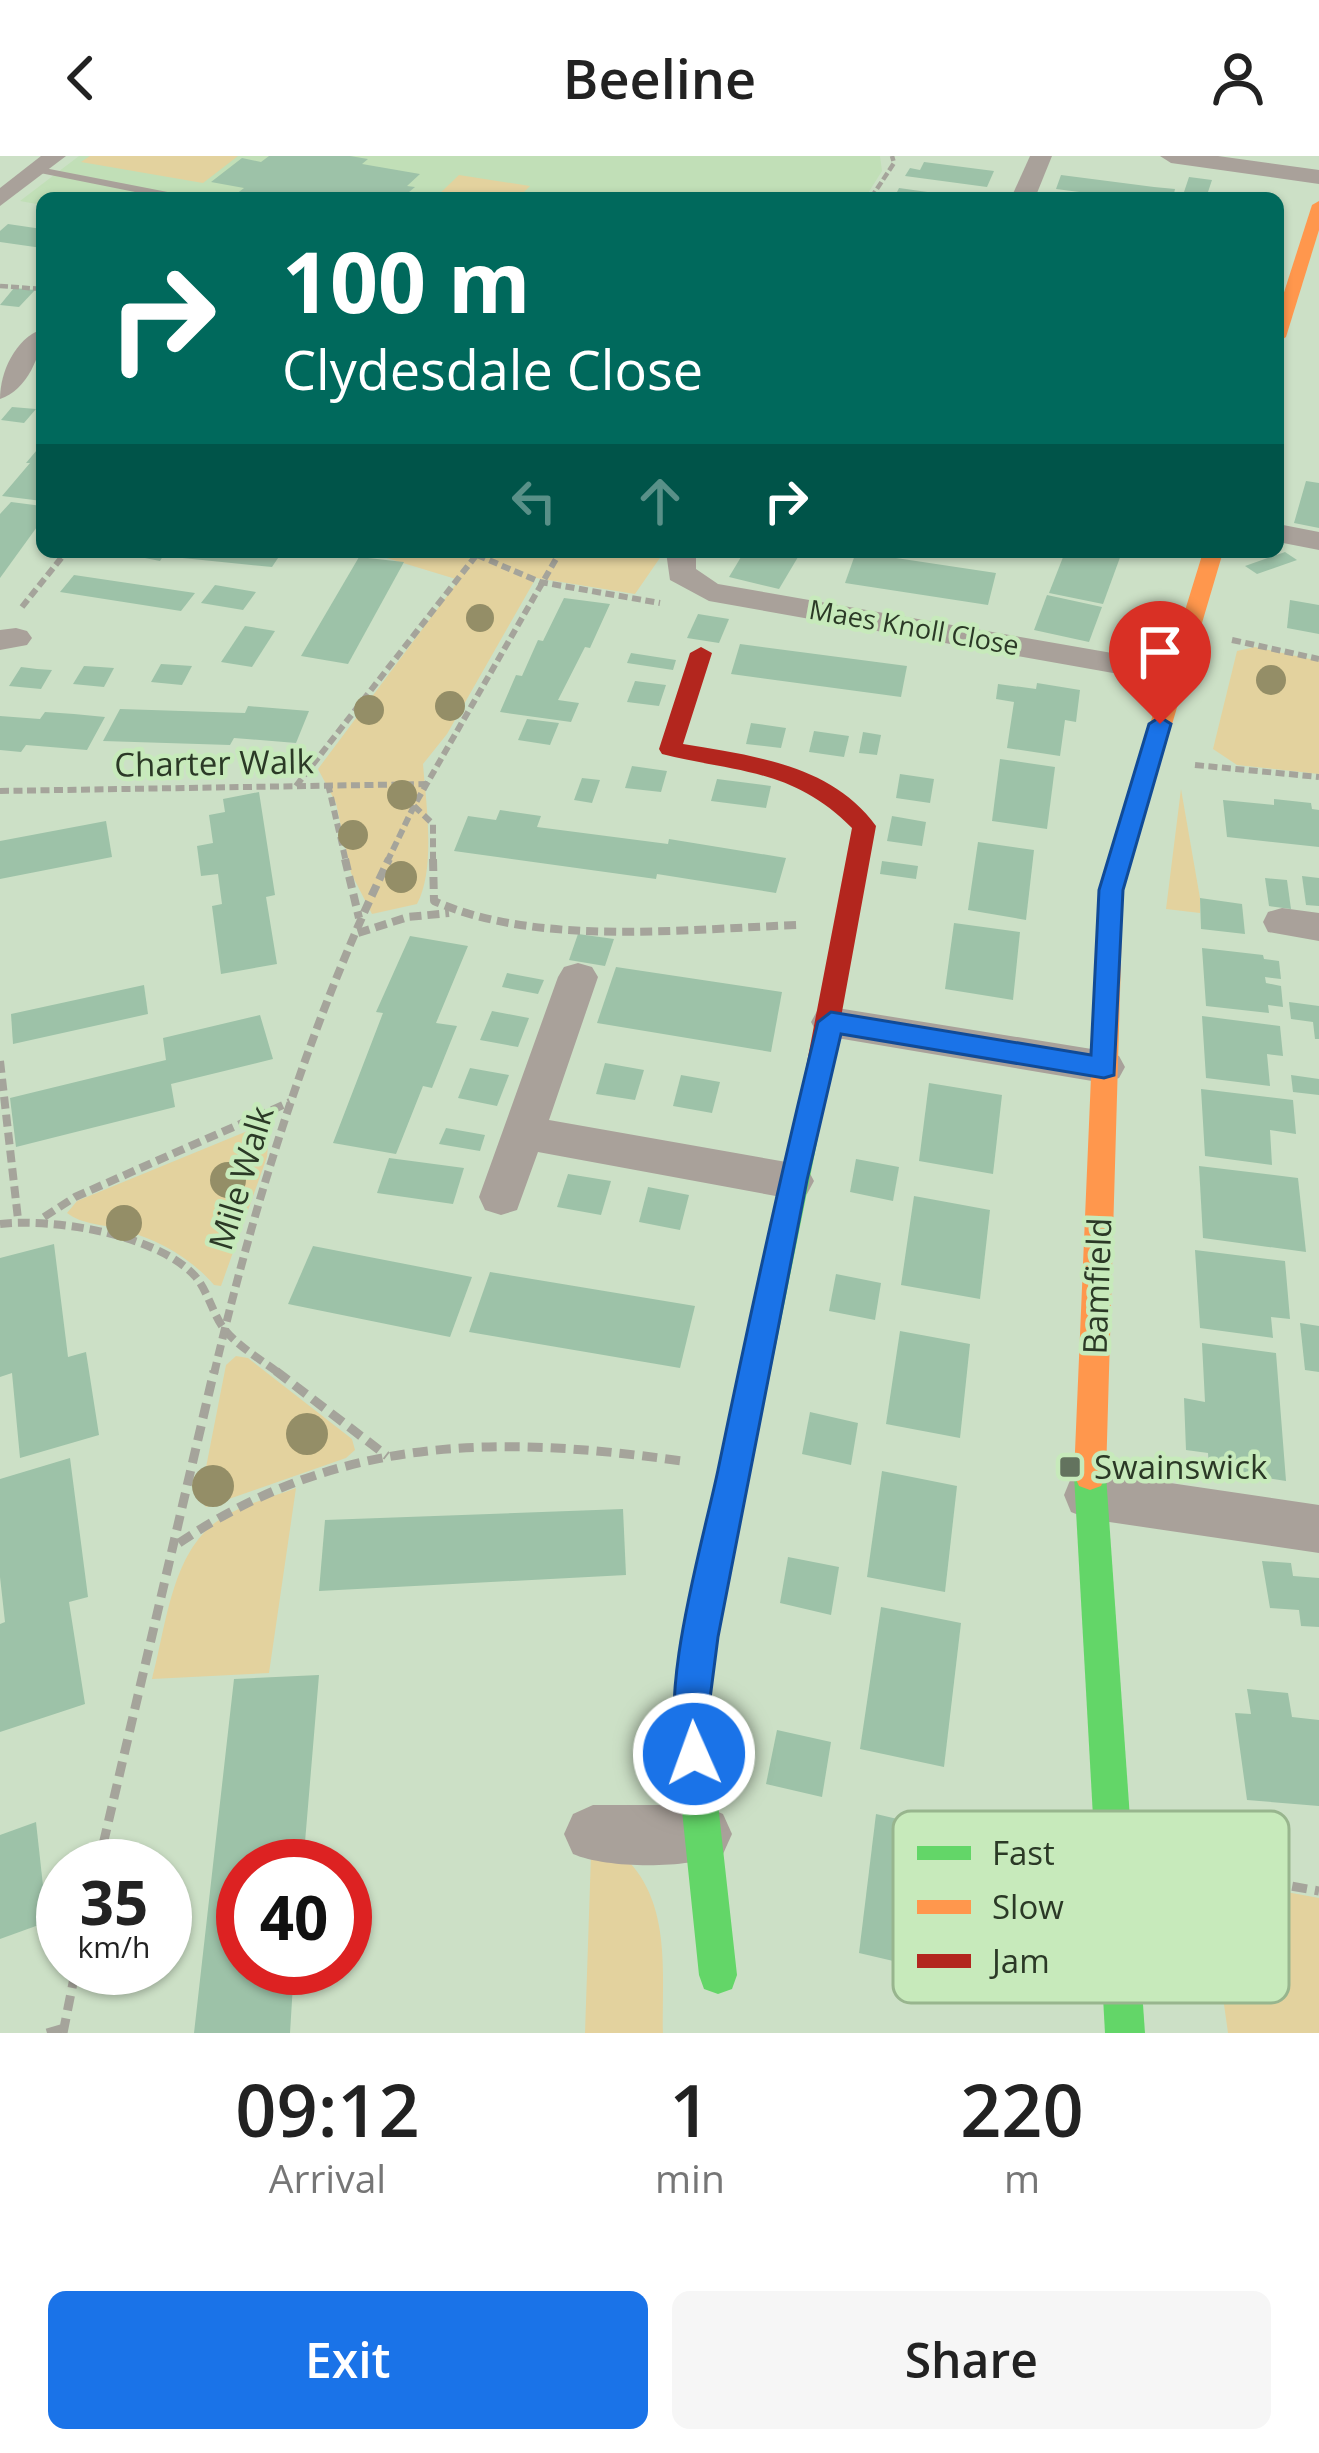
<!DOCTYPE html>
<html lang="en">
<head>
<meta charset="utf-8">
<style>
  :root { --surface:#fff; --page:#f6f6f6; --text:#222; --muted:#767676; --accent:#1a73e8 }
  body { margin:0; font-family:"Open Sans",sans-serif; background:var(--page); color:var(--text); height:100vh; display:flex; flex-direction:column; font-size:45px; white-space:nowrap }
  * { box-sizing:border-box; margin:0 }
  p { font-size:39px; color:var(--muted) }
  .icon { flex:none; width:66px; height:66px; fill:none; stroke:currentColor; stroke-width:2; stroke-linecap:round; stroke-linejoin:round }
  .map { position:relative; height:1877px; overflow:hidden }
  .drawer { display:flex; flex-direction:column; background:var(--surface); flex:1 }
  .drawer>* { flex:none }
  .hud { position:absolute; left:36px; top:36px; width:1248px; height:366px; border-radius:18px; box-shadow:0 3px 9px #0004; background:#00695c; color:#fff; overflow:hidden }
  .speed { position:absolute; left:36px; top:1683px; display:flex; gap:24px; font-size:60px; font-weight:700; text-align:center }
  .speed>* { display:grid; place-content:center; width:156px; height:156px; border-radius:50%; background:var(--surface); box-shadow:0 3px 9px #0004; line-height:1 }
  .speed small { font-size:30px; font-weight:400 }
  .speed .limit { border:18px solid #d22; background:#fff; color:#111 }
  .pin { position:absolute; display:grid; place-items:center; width:102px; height:102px; color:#fff; margin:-123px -51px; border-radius:50% 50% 50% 0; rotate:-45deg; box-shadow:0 0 12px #0007 }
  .pin .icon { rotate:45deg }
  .me { position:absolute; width:132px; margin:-66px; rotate:358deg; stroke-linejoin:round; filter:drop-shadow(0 0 9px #0008) }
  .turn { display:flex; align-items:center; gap:42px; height:252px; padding:0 48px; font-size:54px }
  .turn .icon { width:156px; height:156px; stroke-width:2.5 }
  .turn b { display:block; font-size:84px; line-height:102px }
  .lanes { display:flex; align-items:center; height:114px; padding:0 48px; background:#0003; justify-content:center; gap:60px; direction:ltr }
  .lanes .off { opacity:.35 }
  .eta { display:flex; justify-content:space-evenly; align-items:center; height:204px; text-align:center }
  .eta b { font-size:72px; font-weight:600; line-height:84px }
  .primary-button { display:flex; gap:24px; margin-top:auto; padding:24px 48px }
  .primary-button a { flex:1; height:138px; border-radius:18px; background:var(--accent); color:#fff; font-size:48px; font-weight:600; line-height:138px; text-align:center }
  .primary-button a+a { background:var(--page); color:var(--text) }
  header { display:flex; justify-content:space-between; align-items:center; height:156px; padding:0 48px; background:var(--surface); font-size:54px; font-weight:600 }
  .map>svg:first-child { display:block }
</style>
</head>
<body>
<header><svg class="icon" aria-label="back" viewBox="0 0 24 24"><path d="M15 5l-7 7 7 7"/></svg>Beeline<svg class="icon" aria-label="person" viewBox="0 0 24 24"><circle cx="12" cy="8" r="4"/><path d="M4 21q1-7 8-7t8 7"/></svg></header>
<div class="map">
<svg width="1319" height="1877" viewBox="0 0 1319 1877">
  <rect width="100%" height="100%" fill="#cce0c6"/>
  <polygon fill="#c1dfb7" points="79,0 880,0 882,15 865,42 42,42 42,49 20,45"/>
  <g fill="#e3d29e">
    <polygon points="90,0 238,0 203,27 81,6"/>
    <polygon points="459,19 530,30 518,42 435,42"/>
    <path d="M367 396H664L635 438 536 422 447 578 423 608C426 647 436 713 417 748L372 758 351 717 336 647 318 613 459 424Z"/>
    <polygon points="1255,491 1319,505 1319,618 1237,609 1213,593 1237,495"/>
    <polygon points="1181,633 1200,742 1200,757 1166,753"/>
    <path d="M257 971 269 977 267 1001 221 1130 214 1129C191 1102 157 1083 123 1074 103 1068 83 1069 67 1057L77 1045Z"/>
    <polygon points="236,1200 248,1202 352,1283 355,1294 346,1302 206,1351 200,1342 226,1209"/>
    <path d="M296 1332 269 1517 152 1523C166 1472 171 1399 216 1366 239 1349 270 1342 296 1332Z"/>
    <path d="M621 1698C672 1743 662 1814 663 1877H585L591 1699Z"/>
    <polygon points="1232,1726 1319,1742 1319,1877 1228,1877 1211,1756 1214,1738"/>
  </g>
  <g fill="#9dc2a8">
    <polygon points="269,0 350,0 368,3 362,8 420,18 407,30 415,31 402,42 231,42 244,32 211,26 242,2 261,6"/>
    <polygon points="924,6 994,15 987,31 905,20 910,12 920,14"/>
    <polygon points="1061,19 1154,31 1175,33 1173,42 1126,42 1056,33"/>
    <polygon points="1189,21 1212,24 1206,42 1182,42"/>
    <polygon points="899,32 949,39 949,42 894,42"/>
    <polygon points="8,68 42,73 42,92 0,86 0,75"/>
    <polygon points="14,132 35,134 19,151 0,149"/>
    <polygon points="12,251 36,253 24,267 1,264"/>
    <polygon points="42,288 42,345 2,340 30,307 26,307"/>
    <polygon points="1306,325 1319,327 1319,372 1294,367"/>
    <polygon points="11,346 42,350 42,364 0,422 0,358"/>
    <polygon points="115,396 282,396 272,411 163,400 160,405"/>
    <polygon points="744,396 801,396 779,433 729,421"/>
    <polygon points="856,396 996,417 988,449 845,427"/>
    <polygon points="1065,396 1122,396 1103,448 1049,437"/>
    <polygon points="1285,396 1297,404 1257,418 1245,410"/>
    <polygon points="359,401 404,406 348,508 301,500"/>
    <polygon points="74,419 195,437 181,455 60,436"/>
    <polygon points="215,429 256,436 243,454 201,447"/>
    <polygon points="1047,439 1102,451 1089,486 1034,474"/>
    <polygon points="564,442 610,448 590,492 585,491 558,544 579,547 571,566 500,556 516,519 522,520 538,484 543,485"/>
    <polygon points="1290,444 1319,449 1319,478 1287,472"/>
    <polygon points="698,458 729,463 719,487 687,482"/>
    <polygon points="245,470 275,475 252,511 221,506"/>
    <polygon points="740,488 907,510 901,541 731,518"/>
    <polygon points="631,497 676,504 673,514 627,507"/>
    <polygon points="161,508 177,509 192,510 182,529 151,526"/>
    <polygon points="84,510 100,511 114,512 104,531 73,528"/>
    <polygon points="21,511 37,513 52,514 41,533 9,530"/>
    <polygon points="635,525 666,529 659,550 627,546"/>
    <polygon points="1037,527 1080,534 1076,566 1065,564 1060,600 1007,592 1014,546 996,543 998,528 1036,533"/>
    <polygon points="248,550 309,555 296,587 234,582 230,589 103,585 120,553 245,557"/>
    <polygon points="45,556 74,558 105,561 87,594 26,589 21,596 0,594 0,560 40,563"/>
    <polygon points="527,563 559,567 550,589 518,584"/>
    <polygon points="751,567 786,572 781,592 746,588"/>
    <polygon points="814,575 849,580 844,601 809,596"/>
    <polygon points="863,576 881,579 877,599 859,597"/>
    <polygon points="1000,603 1055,611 1047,673 992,665"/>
    <polygon points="632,610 667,615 661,636 625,632"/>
    <polygon points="900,618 934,623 930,647 896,642"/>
    <polygon points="582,622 600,624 592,647 574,644"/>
    <polygon points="717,623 771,630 766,652 711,645"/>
    <polygon points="259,636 275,739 266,741 277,808 221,818 212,750 222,748 218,718 201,720 197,690 213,687 209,659 225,656 223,643"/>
    <polygon points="1274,643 1311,647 1312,653 1319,654 1319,691 1227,681 1223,644 1274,649"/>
    <polygon points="500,654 541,660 537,671 668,688 669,683 786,702 776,737 657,718 656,723 454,695 468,660 496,664"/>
    <polygon points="892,660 926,666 922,690 887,685"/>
    <polygon points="106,665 112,701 0,723 0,685"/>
    <polygon points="978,686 1034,694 1026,764 968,754"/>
    <polygon points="882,705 918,710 916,723 880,718"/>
    <polygon points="1302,720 1319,722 1319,750 1306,749"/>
    <polygon points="1265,722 1287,724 1291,753 1269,750"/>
    <polygon points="1200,742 1242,748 1245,778 1201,773"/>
    <polygon points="954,767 1020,776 1013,844 945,833"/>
    <polygon points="578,778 614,783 605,810 569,804"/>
    <polygon points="410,780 468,790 436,867 457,870 432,932 423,930 396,998 333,987 383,857 376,856"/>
    <polygon points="1202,792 1263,799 1264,803 1279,805 1281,823 1265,821 1266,827 1281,830 1283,851 1268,849 1269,857 1206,850"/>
    <polygon points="616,811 782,836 771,896 597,867"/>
    <polygon points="507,817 544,824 538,838 502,831"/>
    <polygon points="144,829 148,858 13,888 11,858"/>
    <polygon points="1289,846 1319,850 1319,883 1315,883 1313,866 1291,863"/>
    <polygon points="492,855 529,862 518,891 480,884"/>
    <polygon points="260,859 273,903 171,928 175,951 16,991 10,942 166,904 163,882"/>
    <polygon points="1202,860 1280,870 1283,900 1267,898 1270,930 1206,922"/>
    <polygon points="605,907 644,914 635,944 596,938"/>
    <polygon points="470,912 509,919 497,950 458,942"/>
    <polygon points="681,919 720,926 712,957 673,950"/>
    <polygon points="1291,919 1319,923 1319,939 1293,936"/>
    <polygon points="929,927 1002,939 993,1018 919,1005"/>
    <polygon points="1201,933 1293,944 1296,978 1270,974 1272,1009 1205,1000"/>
    <polygon points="446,972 485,979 480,995 439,988"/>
    <polygon points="389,1002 464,1012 453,1048 377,1037"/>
    <polygon points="856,1003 899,1011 893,1045 850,1036"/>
    <polygon points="1199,1010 1298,1022 1306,1096 1203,1082"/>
    <polygon points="568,1018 611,1025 601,1059 557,1051"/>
    <polygon points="648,1031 689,1039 680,1074 639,1066"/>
    <polygon points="914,1040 990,1054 980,1143 901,1129"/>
    <polygon points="54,1088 68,1201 86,1196 99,1279 20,1302 12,1217 0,1221 0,1102"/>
    <polygon points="313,1090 472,1121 450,1181 288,1148"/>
    <polygon points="1195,1094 1285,1105 1290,1163 1271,1161 1273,1182 1200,1172"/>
    <polygon points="490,1116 695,1150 680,1212 469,1176"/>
    <polygon points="836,1118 881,1127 875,1164 829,1155"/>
    <polygon points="1300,1167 1319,1170 1319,1216 1305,1214"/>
    <polygon points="900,1175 970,1188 960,1282 886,1268"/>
    <polygon points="1202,1187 1276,1197 1286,1325 1209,1313 1208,1297 1186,1294 1184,1242 1205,1246"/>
    <polygon points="810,1256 858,1267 851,1309 802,1298"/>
    <polygon points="70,1302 88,1441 69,1446 85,1548 0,1576 0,1468 5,1466 0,1421 0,1323"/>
    <polygon points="882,1315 957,1330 945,1436 867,1421"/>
    <polygon points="623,1353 626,1419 319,1435 325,1364"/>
    <polygon points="788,1401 839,1411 831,1459 780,1447"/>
    <polygon points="1262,1405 1291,1407 1293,1420 1319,1422 1319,1471 1301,1470 1299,1454 1270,1452"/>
    <polygon points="881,1451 961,1467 944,1611 860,1593"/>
    <polygon points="319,1519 303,1710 243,1710 243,1812 294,1812 290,1877 194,1877 234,1523"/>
    <polygon points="1247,1533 1288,1537 1292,1561 1319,1564 1319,1650 1247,1644 1235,1557 1251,1558"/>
    <polygon points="777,1574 831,1586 822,1641 766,1628"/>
    <polygon points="876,1658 962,1678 949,1818 859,1797"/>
    <polygon points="36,1666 47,1766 0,1783 0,1679"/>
  </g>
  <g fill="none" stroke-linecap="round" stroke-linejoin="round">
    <g stroke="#a5a49b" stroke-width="4.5" stroke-dasharray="8 3" stroke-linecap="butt">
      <polyline points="871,42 894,7 892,0"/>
      <polyline points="0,130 42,133"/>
    </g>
    <g stroke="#a5a49b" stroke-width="6" stroke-dasharray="9 4.5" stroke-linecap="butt">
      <polyline points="477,399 540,426 660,447"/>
      <polyline points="22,451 66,396"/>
      <polyline points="1232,484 1319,503"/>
      <polyline points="1195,609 1319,621"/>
      <polyline points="328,628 346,706"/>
      <polyline points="296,630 478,397"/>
      <polyline points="0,635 430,628"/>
      <polyline points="414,650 433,668 433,706"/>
      <polyline points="387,706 414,650 560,396"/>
    </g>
    <g stroke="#a5a49b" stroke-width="8" stroke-dasharray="12 6" stroke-linecap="butt">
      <polyline points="345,703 359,762"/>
      <path d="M433 703 434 745C538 791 686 773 798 769"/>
      <polyline points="358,777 408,761 449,757"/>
      <polyline points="0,905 18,1063"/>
      <polyline points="44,1061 75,1041 290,946"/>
      <path d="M0 1068C54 1062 156 1078 195 1120 207 1134 212 1155 222 1170 235 1189 262 1204 280 1218"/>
      <path d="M214 1218C255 1043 311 864 389 703"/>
    </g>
    <g stroke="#a5a49b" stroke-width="9" stroke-dasharray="15 8" stroke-linecap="butt">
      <polyline points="276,1215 387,1300"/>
      <path d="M179 1387C339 1279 497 1279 682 1305"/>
      <polyline points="98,1710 214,1215"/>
      <polyline points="1179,1710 1319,1735"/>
      <polyline points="47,1877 64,1872"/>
      <polyline points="63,1877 76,1812"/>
    </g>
    <polygon fill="#a9a19a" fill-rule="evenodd" points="34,10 183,39 189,42 165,42 30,15 30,11"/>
    <g fill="#a9a19a" fill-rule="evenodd">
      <polygon points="41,0 66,0 0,50 0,32"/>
      <polygon points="1030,0 1052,0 1035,42 1011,42"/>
      <polygon points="1160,0 1218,0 1319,14 1319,28 1171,7"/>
      <path d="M42 173C42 199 27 234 0 243 0 216 15 183 42 173Z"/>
      <polygon points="1278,368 1319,376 1319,394 1278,386"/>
      <polygon points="666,396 696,396 696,413 718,428 1175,508 1192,518 1175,528 709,445 670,424"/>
      <polygon points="16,472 27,475 32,482 27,489 0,494 0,474"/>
      <polygon points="1282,752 1319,757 1319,785 1268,776 1263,766 1268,756"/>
      <polygon points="578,807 592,811 598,821 549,964 792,1007 807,1012 814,1025 807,1038 792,1043 538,996 517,1054 501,1059 485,1054 479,1041 558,821 564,811"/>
      <polygon points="831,851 1104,895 1119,900 1125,911 1119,922 1104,927 831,881 817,877 811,866 817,855"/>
      <polygon points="1089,1315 1319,1349 1319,1397 1089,1363 1071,1356 1064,1339 1071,1322"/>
      <path d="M593 1649H703L723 1658 732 1678 723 1698C688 1713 608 1713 573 1698L564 1678 573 1658Z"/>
    </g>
    <g fill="#63d668" fill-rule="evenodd">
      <polygon points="816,917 825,920 829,927 717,1481 708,1558 737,1819 732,1833 718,1838 704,1833 699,1819 672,1558 683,1481 803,927 807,920"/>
      <polygon points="1090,1304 1101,1308 1106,1319 1145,1877 1105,1877 1074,1319 1079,1308"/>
    </g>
    <g fill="#ff974d" fill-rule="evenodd">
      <polygon points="1319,45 1319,74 1286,181 1278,186 1278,155 1312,49"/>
      <polygon points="1203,396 1223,396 1123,734 1106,1319 1101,1330 1090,1334 1079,1330 1074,1319 1099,734"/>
    </g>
    <path fill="#b3261e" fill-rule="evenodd" d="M701 491 712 497 683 588C753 600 831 608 876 670L829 927 825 934H807L803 927 852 672C792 612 738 617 662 598L659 593 690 497Z"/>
  </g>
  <g fill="#948e67">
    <circle cx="480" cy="462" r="14"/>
    <circle cx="1271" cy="524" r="15"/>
    <circle cx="450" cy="550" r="15"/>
    <circle cx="369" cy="554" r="15"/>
    <circle cx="402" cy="639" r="15"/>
    <circle cx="353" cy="679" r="15"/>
    <circle cx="401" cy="721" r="16"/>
    <circle cx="228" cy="1024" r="18"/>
    <circle cx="124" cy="1067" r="18"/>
    <circle cx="307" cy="1278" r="21"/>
    <circle cx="213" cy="1330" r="21"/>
  </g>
  <path fill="#1a73e8" stroke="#114b97" stroke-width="3" d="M1160 561 1171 568 1123 734 1114 919 1104 922 841 878 807 1024 718 1481 708 1558 713 1598 707 1611 694 1616 682 1611C655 1546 703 1386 718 1314 749 1164 781 1015 818 866L831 856 1091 899 1099 734 1149 568Z"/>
  <rect fill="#63735e" stroke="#c7eabb" stroke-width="4.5" x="1058" y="1299" width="24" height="24" rx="6"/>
  <g text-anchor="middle" stroke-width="9" stroke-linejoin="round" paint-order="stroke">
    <g font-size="27" fill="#2b3926" stroke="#c7eabb">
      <text transform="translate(914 472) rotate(10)" y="9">Maes Knoll Close</text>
    </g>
    <g font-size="33" fill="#2b3926" stroke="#c7eabb">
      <text transform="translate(214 607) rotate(-1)" y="12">Charter Walk</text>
      <text transform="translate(241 1022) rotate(-73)" y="12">Mile Walk</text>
      <text transform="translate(1097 1130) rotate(-88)" y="12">Bamfield</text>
    </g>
    <g font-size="33" fill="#2b3926" stroke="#c7eabb" text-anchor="start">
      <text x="1094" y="1323">Swainswick</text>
    </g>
  </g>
  <rect x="893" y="1655" width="396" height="192" rx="18" fill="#c7eabb" stroke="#98b58e" stroke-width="3"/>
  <rect x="917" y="1690" width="54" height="14" fill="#63d668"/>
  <rect x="917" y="1744" width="54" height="14" fill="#ff974d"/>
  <rect x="917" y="1798" width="54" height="14" fill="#b3261e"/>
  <g font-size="33" fill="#2b3926">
    <text x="992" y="1709">Fast</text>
    <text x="992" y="1763">Slow</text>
    <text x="992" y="1817">Jam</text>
  </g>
</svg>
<div class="speed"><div>35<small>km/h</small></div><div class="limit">40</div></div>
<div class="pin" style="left:1160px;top:568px;background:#d93025"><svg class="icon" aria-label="arrive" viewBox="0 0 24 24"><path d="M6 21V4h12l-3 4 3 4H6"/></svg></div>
<svg class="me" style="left:694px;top:1598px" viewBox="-20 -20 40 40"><circle r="17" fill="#1a73e8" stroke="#fff" stroke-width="3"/><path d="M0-11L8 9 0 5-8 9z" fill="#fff"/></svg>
<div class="hud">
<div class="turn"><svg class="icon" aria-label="right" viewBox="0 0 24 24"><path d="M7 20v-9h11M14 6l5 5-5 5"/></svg><div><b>100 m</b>Clydesdale Close</div></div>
<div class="lanes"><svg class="icon off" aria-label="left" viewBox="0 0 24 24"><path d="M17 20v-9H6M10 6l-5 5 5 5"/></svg><svg class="icon off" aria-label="ahead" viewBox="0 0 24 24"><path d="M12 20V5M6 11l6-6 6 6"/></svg><svg class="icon" aria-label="right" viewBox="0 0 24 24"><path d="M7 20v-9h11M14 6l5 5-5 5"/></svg></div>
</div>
</div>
<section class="drawer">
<div class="eta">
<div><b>09:12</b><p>Arrival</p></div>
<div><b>1</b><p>min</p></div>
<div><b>220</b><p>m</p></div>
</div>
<div class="primary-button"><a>Exit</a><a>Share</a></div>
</section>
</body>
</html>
